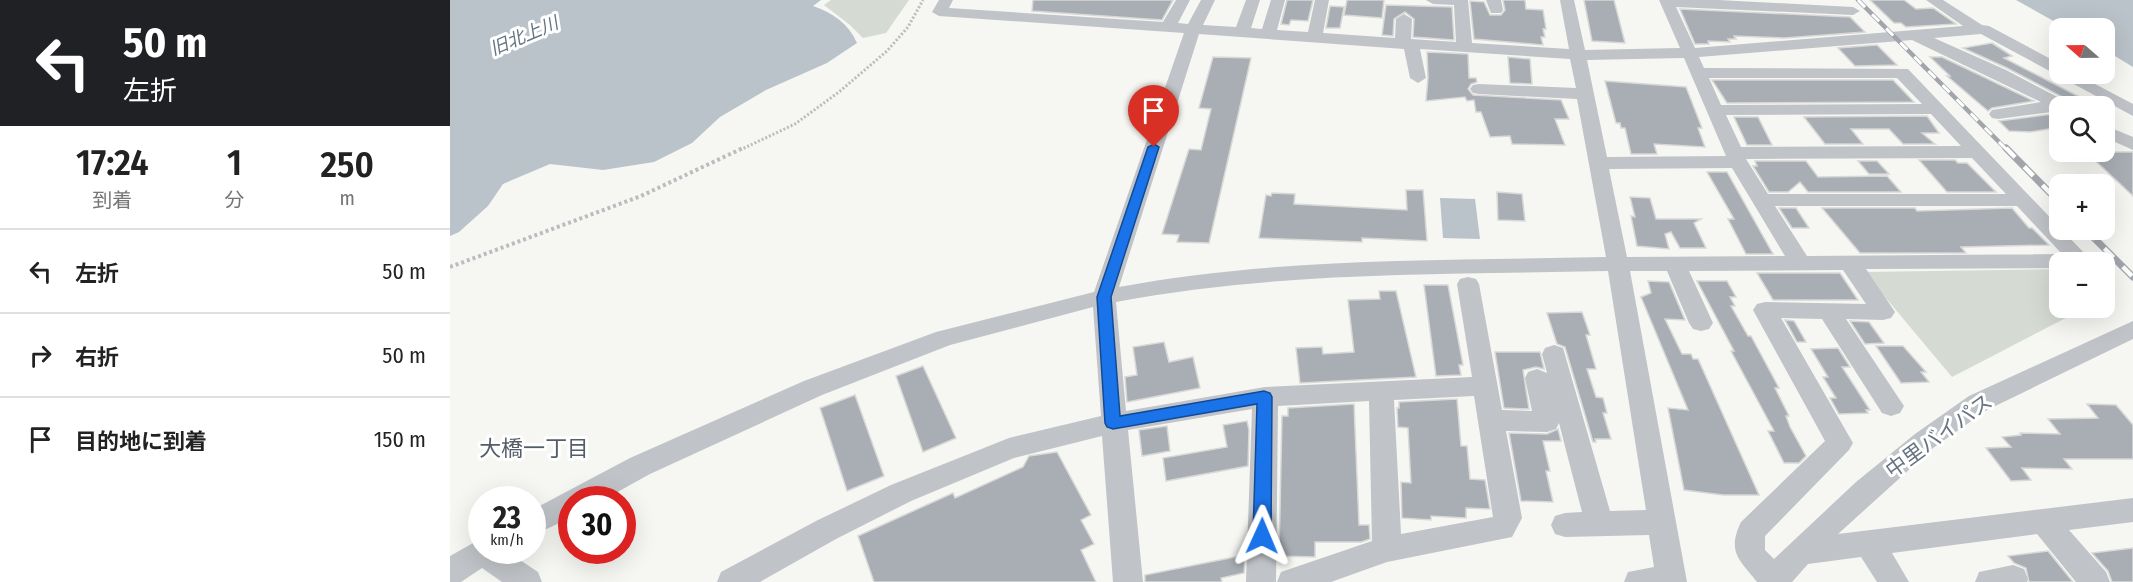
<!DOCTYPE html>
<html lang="ja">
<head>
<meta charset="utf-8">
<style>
  :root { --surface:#fff; --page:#f2f2f2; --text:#222; --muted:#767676; --line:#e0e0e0 }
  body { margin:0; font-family:"Fira Sans Condensed","Noto Sans JP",sans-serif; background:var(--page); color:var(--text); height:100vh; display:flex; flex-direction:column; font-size:22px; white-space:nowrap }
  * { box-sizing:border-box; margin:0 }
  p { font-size:20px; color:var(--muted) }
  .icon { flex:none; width:33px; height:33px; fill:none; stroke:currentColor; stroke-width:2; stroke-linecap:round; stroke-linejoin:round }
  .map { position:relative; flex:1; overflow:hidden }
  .sheet { display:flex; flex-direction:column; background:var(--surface); width:450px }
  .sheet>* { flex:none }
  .top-card { background:#202124; color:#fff; overflow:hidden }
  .needle { width:39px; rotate:290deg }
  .fabs { position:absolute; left:1599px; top:18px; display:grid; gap:12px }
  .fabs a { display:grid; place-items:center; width:66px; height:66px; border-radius:12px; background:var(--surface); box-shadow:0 6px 24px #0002; font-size:30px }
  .speed { position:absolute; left:18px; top:486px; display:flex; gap:12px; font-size:30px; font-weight:700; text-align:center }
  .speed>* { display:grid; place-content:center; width:78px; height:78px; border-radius:50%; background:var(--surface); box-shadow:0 6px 24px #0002; line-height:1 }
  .speed small { font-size:15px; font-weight:400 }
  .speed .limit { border:9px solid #d22; background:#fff; color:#111 }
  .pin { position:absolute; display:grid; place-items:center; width:51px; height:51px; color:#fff; margin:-62px -26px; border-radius:50% 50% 50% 0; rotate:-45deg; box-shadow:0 0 6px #0007 }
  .pin .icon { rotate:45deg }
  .me { position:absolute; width:66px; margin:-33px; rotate:1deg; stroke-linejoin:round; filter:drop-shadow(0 0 4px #0008) }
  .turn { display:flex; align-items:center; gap:21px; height:126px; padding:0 24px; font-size:27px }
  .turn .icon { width:78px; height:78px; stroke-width:2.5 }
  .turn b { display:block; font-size:42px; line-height:51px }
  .eta { display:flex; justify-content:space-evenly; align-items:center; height:102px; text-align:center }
  .eta b { font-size:36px; font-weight:600; line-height:42px }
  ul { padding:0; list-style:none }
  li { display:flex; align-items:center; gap:18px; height:84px; padding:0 24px; border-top:2px solid var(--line) }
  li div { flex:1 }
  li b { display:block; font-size:22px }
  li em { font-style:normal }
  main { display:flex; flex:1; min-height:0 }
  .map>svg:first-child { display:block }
</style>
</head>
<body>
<main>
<section class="sheet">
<div class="top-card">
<div class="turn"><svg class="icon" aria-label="left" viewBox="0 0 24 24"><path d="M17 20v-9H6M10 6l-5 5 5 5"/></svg><div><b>50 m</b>左折</div></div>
</div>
<div class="eta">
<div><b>17:24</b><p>到着</p></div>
<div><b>1</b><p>分</p></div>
<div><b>250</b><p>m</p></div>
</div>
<ul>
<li><svg class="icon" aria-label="left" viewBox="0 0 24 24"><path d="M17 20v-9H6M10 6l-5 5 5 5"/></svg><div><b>左折</b></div><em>50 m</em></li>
<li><svg class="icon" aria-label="right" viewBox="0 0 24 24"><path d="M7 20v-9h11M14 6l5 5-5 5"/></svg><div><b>右折</b></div><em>50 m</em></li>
<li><svg class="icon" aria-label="arrive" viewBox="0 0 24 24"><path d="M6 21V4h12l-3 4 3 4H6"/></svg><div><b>目的地に到着</b></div><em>150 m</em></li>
</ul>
</section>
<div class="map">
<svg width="1683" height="582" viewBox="0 0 1683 582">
  <rect width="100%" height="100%" fill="#f6f6f3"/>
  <g fill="#d5dbd3">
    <polygon points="381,0 459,0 436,33 413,38 400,25 374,5"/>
    <polygon points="1609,269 1610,308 1635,308 1502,377 1414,272"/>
  </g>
  <g fill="#bac3c9">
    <path d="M0 0H371L363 6C383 13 399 24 407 43L377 63 316 90 270 117 242 143 204 162 153 170 100 164 53 184 38 206 9 232 0 236Z"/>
    <polygon points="1566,0 1683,0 1683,67 1655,50 1654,28 1616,28"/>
    <polygon points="990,198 1025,199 1030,239 993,238"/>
  </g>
  <g fill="#a8aeb4" stroke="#d8d8d6" stroke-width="1.5">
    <polygon points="583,0 723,0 712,20 582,11"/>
    <polygon points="837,0 863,0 858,21 841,20 839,25 831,24"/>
    <polygon points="897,0 934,0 932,18 894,15"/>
    <polygon points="1053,0 1075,0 1076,9 1093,10 1096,29 1093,29 1095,37 1091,37 1093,45 1024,39 1020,1 1034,2 1040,15 1051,15 1055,10"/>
    <polygon points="1134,0 1164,0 1175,43 1142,41"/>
    <polygon points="1420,0 1454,0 1466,9 1483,8 1506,24 1456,27 1451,23 1444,23"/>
    <polygon points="936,5 1002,7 1004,40 963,37 964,19 955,12 944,19 943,36 932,35"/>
    <polygon points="880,6 894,7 890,28 876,28"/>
    <polygon points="1230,9 1400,17 1415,32 1334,38 1284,36 1286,39 1278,39 1280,42 1258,41 1259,44 1245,44"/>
    <polygon points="1542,43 1562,56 1554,58 1647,106 1621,106 1618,100 1557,68 1513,48"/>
    <polygon points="1427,45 1447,65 1405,66 1388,48"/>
    <polygon points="977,52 1018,54 1019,78 1026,78 1027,82 1021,84 1018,89 1023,95 1111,100 1119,119 1105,119 1115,145 1062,144 1060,136 1040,137 1031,112 1026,112 1024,100 1017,101 1015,97 976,101 978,78"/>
    <polygon points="763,57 801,58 759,243 727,242 729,235 712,234 739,149 751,150 761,109 749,108"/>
    <polygon points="1058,57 1080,59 1082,84 1060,83"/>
    <polygon points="1480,57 1492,57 1584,101 1542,108 1538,111 1497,76 1500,76"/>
    <polygon points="1262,80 1443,80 1464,102 1277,103"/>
    <polygon points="1155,81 1236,87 1252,128 1248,128 1255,147 1204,144 1207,154 1181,154 1175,128 1171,128 1170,123 1166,123"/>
    <polygon points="1610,113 1610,127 1580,132 1559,131 1549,121"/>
    <polygon points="1477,116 1489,133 1472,133 1485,144 1453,144 1439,129 1401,129 1413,144 1375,144 1354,117"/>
    <polygon points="1284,117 1308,117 1322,145 1297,145"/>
    <polygon points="1636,152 1683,152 1683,196"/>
    <polygon points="1469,160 1505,160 1508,163 1517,163 1546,192 1497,192"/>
    <polygon points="1305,161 1356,161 1368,177 1437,176 1451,192 1358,192 1350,182 1338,192 1319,192 1303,166 1307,166"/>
    <polygon points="1408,161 1427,161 1439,174 1419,174"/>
    <polygon points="1257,172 1277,172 1323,254 1296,254 1278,219 1284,219"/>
    <polygon points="956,190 973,190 977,241 912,238 912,242 809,238 816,195 821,196 822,193 845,194 844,204 957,210"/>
    <polygon points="1047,192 1072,194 1075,221 1048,220"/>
    <polygon points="1180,197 1200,198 1206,219 1251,219 1244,223 1256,248 1230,248 1221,232 1215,234 1219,249 1187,246 1181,216 1185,217"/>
    <polygon points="1329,208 1346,208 1359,228 1342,228"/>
    <polygon points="1372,208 1465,208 1467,211 1562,208 1579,228 1582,228 1599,245 1511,247 1516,253 1410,253"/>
    <polygon points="1307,273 1390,273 1408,300 1323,300"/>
    <polygon points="1198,281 1219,282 1235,320 1215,319 1232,354 1241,354 1243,359 1248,359 1309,495 1273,495 1234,490 1218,408 1238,410 1191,297 1201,293"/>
    <polygon points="1247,281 1277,281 1286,297 1280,297 1285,306 1281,306 1298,336 1301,336 1329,388 1325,388 1339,416 1336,416 1340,427 1356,456 1349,463 1334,463 1318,431 1324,431 1281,351 1284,351"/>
    <polygon points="974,285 998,285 1013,365 1009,365 1011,375 986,376"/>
    <polygon points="929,291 946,291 966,377 850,383 846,348 872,347 873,354 904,352 898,300 930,299"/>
    <polygon points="1132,312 1140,335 1136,335 1146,369 1137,369 1146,397 1153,398 1157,413 1153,413 1161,439 1145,439 1146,442 1143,442 1115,347 1107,344 1097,313"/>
    <polygon points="1335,320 1344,321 1356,342 1347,342"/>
    <polygon points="1400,321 1419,322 1434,343 1415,344"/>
    <polygon points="714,342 719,362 743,357 750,388 677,402 675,377 687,375 683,347"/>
    <polygon points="1426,346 1453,346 1476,372 1471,372 1479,382 1451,383"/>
    <polygon points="1388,348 1400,367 1392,367 1420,410 1416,410 1418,413 1389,414 1380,398 1386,398 1373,377 1378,377 1361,349"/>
    <polygon points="1045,352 1090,352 1094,369 1086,367 1073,370 1079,409 1054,408"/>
    <polygon points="473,366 506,438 473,452 446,376"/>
    <polygon points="405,395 434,476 397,491 370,408"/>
    <polygon points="1007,399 1011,446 1017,446 1020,479 1035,480 1040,509 1016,508 1016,518 981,516 981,520 952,518 951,482 961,483 958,428 948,427 947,408 949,408 949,402"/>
    <polygon points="904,404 909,525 919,525 920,539 911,542 865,542 865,557 829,556 832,416 838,416 838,408"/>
    <polygon points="1637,404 1666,405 1683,425 1683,459 1614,459 1622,469 1572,468 1581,480 1561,481 1536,448 1561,447 1552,437 1571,435 1570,433 1610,434 1598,419 1648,418"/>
    <polygon points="797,421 799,430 798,466 716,481 713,458 777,447 773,425"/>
    <polygon points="717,426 720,451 692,456 689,430"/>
    <polygon points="1108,429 1111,441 1093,441 1100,471 1096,471 1103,502 1071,501 1059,433 1097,434"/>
    <polygon points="607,452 641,515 631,520 644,544 631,550 646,582 424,582 408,536 503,493 505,498 573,467 579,456"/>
    <polygon points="1683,548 1683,582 1662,582 1658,571 1642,553"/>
    <polygon points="1598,551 1623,582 1579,582 1576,568 1564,563 1558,556"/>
    <polygon points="795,555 794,573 771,578 772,582 695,582 695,575"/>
  </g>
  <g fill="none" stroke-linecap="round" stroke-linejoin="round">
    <polyline stroke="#babcbf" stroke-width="3" stroke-dasharray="2 2" stroke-linecap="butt" points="290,150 345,124 389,92 437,51 458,27 473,0"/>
    <polyline stroke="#babcbf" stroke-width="4" stroke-dasharray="3 3" stroke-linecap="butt" points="0,267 191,196 293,148"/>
    <g fill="#c0c3c7" fill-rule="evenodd">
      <path d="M489 0H503L499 8 713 22 726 0H740L728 23 738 24 751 0H765L753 25 786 27 796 0H810L801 28 812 29 821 0H835L827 30 858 32 865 0H879L873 33 945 38 946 19 954 14 962 19 961 39 1006 42 1004 5 983 4 976 0H1018L1022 43 1119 49 1110 0H1124L1135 50 1230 48 1209 0H1268L1403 7 1410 11 1403 15 1226 7 1245 48 1513 26 1476 0H1493L1532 25 1539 26 1610 64V74H1626L1683 104V116L1531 34 1484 38 1556 70 1617 102 1619 106H1610V111L1548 119 1542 118 1539 114 1542 110 1591 102 1462 40 1249 57 1254 68 1458 69 1636 255 1634 262H1610V268L1416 269 1445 312 1441 318 1433 320 1396 319 1454 406 1450 413 1441 416 1432 413 1372 319 1331 318 1403 443 1399 450 1315 536V550L1324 559 1406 482 1465 434 1519 396 1683 321V339L1537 410 1483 448 1388 534 1683 498V522L1619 530 1656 572 1660 582H1626L1587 534 1442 553 1459 582H1427L1411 557 1358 564 1342 582H1307C1291 561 1276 553 1291 522L1375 441 1303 310 1307 304 1315 302 1416 304 1393 270 1239 271 1263 323 1259 329 1251 331 1243 329 1239 323 1217 271H1180L1237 582H1174L1178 572 1204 567 1199 535 1115 537 1105 534 1101 525 1105 516 1115 513 1132 512 1109 423 1106 429 1097 432 1056 431 1072 518 1062 537 937 562 881 582H827L831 572 922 541 919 401 828 406 826 582H796L802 409 678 430 693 582H663L652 436 564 458 461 501 386 539 310 582H267L271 572 366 521 441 485 559 438 651 416 643 307 500 345 372 395 200 474 153 500H122V517L82 536V510L180 458 354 381 486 332 644 292 734 33 489 16 482 12ZM749 34 954 49 960 78 968 83 976 78 970 49 1120 59 1126 88 1029 84 1023 85 1020 89 1023 93 1029 94 1127 99 1156 257C993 261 829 257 669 287ZM1234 58 1276 156 1157 157 1137 60ZM1259 78H1447L1472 104 1271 105ZM1481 114 1511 146 1291 147 1276 115ZM1522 158 1556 194H1318L1296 159ZM1282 168 1335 256 1177 257 1159 169ZM1325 206H1567L1612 254 1357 256ZM1158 271 1196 510 1160 511 1113 348 1104 345 1095 348 1092 354 1097 373 1087 369 1078 372 1075 378 1082 411 1052 410 1029 284 1026 279 1018 277 1010 279 1007 284 1022 377 815 387 676 411 666 302C828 271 994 275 1158 271ZM1024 396 1043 517 951 534 944 400Z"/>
      <polygon points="1036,0 1051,0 1053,10 1051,13 1041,13"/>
      <polygon points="1654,125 1683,137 1683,150 1654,137"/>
      <polygon points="32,538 32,550 55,550 88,572 92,582 52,582 32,568 11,582 0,582 0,556"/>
      <polygon points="1563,565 1574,569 1578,579 1577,582 1525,582 1529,572"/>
    </g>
    <defs>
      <polyline id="rail-far1" points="1408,0 1557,150"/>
      <g id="rail">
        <polyline points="1556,148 1610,203"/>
        <polyline points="1636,230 1683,277"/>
      </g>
    </defs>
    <use href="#rail-far1" stroke="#a2a6ac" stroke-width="4.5"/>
    <use href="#rail" stroke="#a2a6ac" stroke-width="7"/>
    <use href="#rail-far1" stroke="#fff" stroke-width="3" stroke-dasharray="10" stroke-linecap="butt"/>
    <use href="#rail" stroke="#fff" stroke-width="4.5" stroke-dasharray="13" stroke-linecap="butt"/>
  </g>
  <polygon fill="#1a73e8" stroke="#114b97" stroke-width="1.5" points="704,144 709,147 661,297 670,416 814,391 820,393 822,397 821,536 818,541 812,543 806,541 803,536 807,404 663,429 657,427 655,423 647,297 698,147"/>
  <g text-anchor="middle" stroke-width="6" stroke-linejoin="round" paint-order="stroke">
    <g font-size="18" font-style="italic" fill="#63757f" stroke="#fff">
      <text transform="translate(74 36) rotate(-23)" y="6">旧北上川</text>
    </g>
    <g font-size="21" fill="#687482" stroke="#fff">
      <text transform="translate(1489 436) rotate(-36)" y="7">中里バイパス</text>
    </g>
    <g font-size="22" fill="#555e68" stroke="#fff">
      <text x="84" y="456">大橋一丁目</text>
    </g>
  </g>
</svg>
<div class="fabs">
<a><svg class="needle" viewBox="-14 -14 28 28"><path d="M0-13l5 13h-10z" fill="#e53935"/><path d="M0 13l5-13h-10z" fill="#767676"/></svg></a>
<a><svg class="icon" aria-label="search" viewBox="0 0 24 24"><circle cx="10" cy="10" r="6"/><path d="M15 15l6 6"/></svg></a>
<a>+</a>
<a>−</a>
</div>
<div class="speed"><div>23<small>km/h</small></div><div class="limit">30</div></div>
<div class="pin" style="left:704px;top:147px;background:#d93025"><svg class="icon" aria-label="arrive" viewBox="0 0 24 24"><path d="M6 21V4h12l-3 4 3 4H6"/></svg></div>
<svg class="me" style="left:812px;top:536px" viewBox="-20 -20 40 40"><path d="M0-17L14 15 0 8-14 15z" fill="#1a73e8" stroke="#fff" stroke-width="4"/></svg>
</div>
</main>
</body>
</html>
